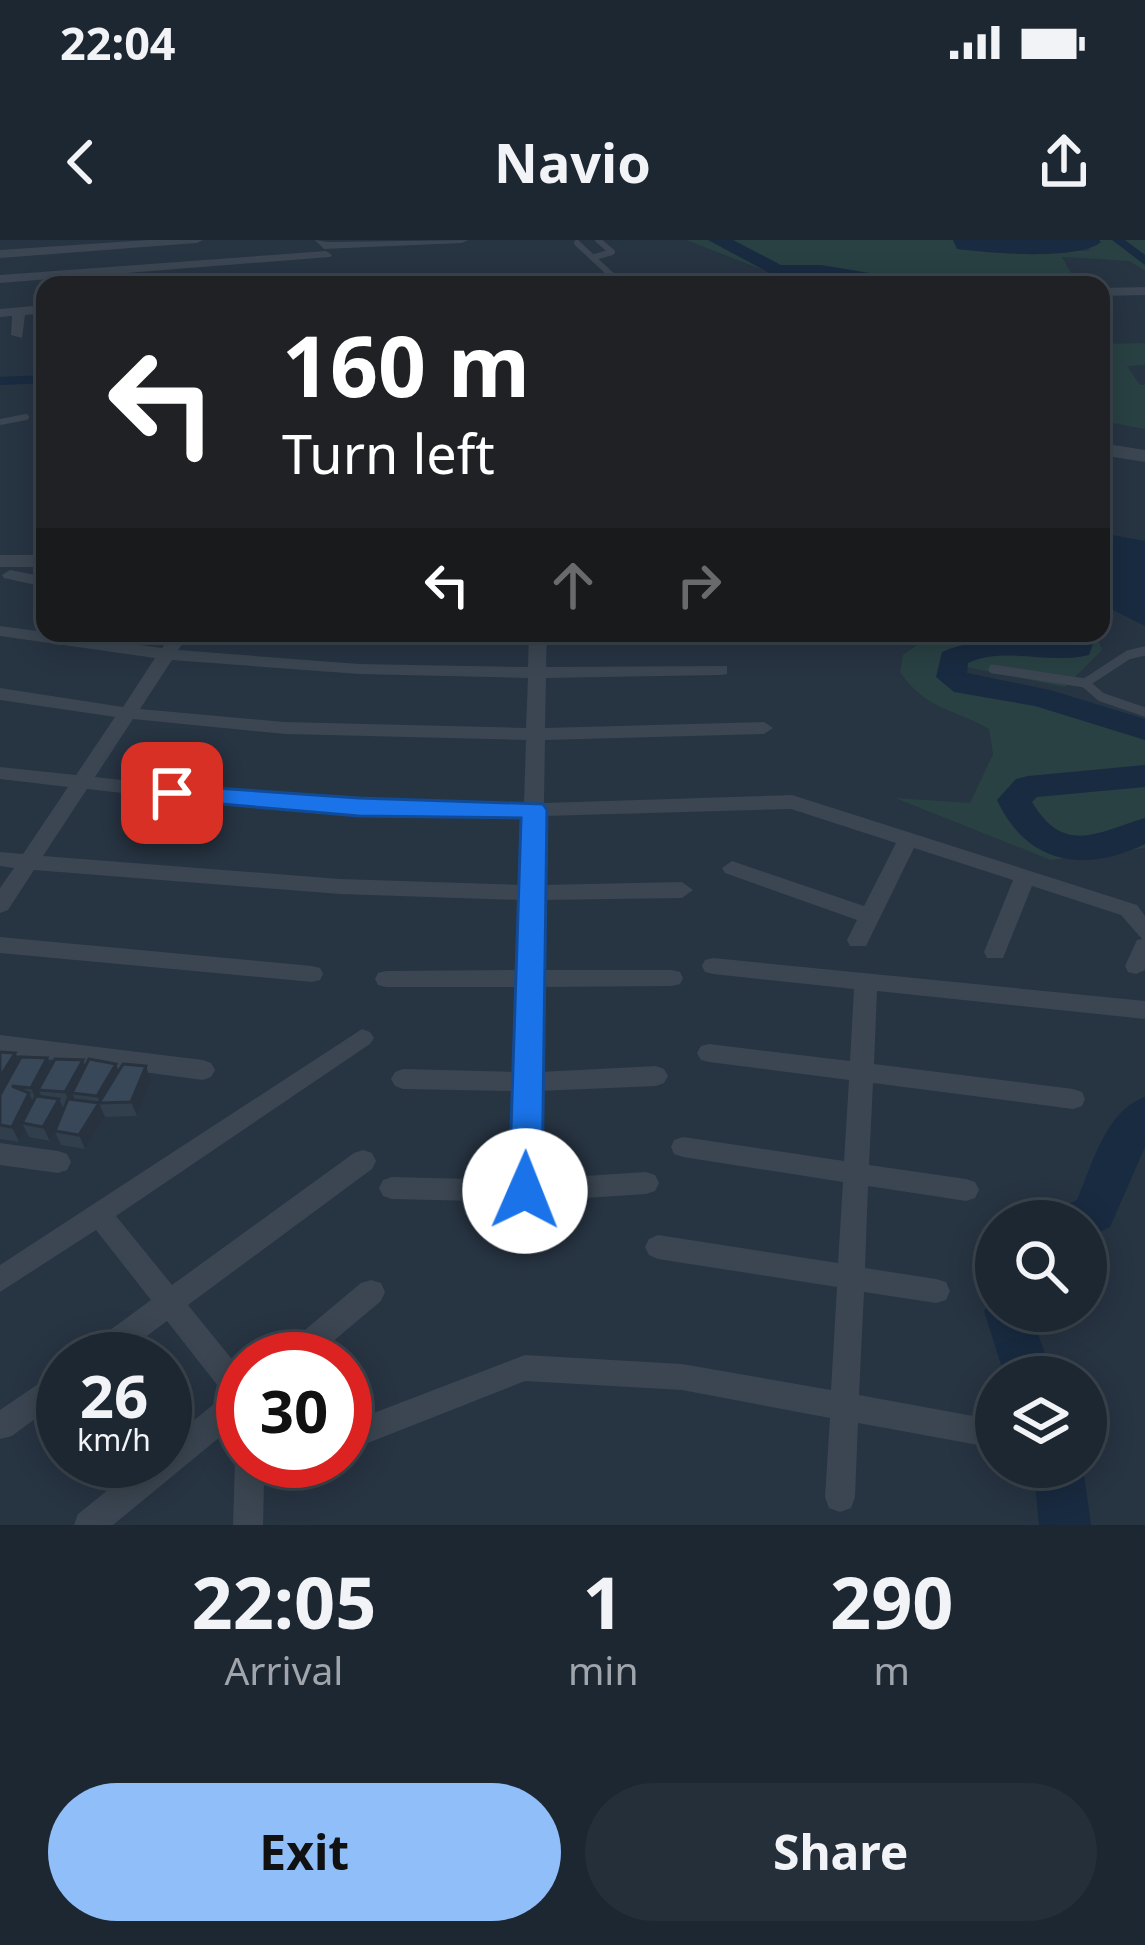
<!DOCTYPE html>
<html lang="en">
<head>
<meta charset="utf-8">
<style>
  :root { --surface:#1d2732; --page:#252f3a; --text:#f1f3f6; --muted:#a0a5ac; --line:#3b444d; --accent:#90bef8 }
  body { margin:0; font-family:"Noto Sans",sans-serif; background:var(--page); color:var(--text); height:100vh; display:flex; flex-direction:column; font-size:45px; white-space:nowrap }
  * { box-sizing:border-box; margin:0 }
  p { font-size:39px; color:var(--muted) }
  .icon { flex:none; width:66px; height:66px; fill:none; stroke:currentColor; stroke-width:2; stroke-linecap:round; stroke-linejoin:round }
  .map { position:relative; height:1285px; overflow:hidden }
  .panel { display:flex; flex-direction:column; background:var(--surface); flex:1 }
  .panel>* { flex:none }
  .top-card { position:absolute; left:36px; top:36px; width:1074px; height:366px; border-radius:24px; box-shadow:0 6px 30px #0003,0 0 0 3px var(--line); background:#202124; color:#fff; overflow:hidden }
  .buttons { position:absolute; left:975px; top:960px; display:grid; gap:24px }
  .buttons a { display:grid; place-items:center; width:132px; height:132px; border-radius:50%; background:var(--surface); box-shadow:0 6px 30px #0003,0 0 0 3px var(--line); font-size:60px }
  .speed { position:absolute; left:36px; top:1092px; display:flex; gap:24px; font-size:60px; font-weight:700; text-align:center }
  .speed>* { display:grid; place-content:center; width:156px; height:156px; border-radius:50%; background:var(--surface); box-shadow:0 6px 30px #0003,0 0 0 3px var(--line); line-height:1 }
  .speed small { font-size:30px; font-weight:400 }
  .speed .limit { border:18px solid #d22; background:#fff; color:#111 }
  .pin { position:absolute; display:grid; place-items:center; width:102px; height:102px; color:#fff; margin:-51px; border-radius:24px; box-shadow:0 6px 18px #0006 }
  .me { position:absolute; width:132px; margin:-66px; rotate:1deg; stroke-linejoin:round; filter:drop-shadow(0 0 9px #0008) }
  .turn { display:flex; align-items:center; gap:42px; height:252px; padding:0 48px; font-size:54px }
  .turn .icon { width:156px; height:156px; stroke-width:2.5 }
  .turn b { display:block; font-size:84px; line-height:102px }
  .lanes { display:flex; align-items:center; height:114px; padding:0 48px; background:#0003; justify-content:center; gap:60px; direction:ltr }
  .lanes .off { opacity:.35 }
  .eta { display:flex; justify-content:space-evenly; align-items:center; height:204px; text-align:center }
  .eta b { font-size:72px; font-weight:700; line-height:84px }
  .action { display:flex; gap:24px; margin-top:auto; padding:24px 48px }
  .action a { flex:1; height:138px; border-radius:72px; background:var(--accent); color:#111; font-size:48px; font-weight:700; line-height:138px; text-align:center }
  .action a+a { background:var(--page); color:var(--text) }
  .status { display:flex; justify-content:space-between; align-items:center; height:84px; padding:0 60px; background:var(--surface); direction:ltr }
  .status svg { height:33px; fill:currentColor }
  header { display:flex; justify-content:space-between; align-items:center; height:156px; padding:0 48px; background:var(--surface); font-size:54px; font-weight:700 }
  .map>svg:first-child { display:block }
</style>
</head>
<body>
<div class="status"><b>22:04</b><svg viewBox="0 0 49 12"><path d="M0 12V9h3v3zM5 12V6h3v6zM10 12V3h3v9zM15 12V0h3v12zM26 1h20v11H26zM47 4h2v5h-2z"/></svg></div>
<header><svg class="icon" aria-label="back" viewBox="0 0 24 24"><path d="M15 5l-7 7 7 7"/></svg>Navio<svg class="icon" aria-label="share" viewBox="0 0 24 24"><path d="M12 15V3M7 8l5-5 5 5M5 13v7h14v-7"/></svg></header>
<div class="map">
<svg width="1145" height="1285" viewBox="0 0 1145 1285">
  <rect width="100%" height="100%" fill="#273442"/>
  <g fill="#294143">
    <polygon points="686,0 953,0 958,9 1088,11 1099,0 1145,0 1145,31 1129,21 1062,17 1078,45 919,45 903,36 879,41 774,34"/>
    <polygon points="1145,103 1145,125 1127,126 1140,145 1145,145 1145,189 1101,181 1101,104"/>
    <path d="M934 393H1095L1102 410 1065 447 966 427 963 450 1066 466 1067 456 1145 483V608L1051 620 895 558 970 563 993 514 989 489C952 468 926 470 900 432L903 415Z"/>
  </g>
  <g fill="#192b41">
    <path d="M953 0H1099L1101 2C1077 21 990 13 957 9Z"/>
    <polygon points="1101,293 1145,301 1145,386 1101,364"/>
  </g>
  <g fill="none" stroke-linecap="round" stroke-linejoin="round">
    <g fill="#192b41" fill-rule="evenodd">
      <polygon points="1112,0 1125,0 1145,15 1145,25"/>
      <polygon points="45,135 45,143 0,145 0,137"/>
    </g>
    <g fill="#192b41" fill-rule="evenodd">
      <polygon points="708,0 733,0 781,25 821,25 906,39 916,45 777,37"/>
      <path d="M1067 393H1097L1089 415C1049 425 1006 406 968 423L967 433 1050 450 1145 479V500L1035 466 954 452 936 437 942 412C984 394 1021 402 1065 401Z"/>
      <path d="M1145 525V547L1037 557 1032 562C1065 617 1099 591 1145 578V604C1085 633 1027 625 997 560L1016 539 1028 536Z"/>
      <path d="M1145 857V907L1110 987 1086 998V981H1056L1062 967 1077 960C1092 925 1106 870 1145 857Z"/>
      <polygon points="996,1054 996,1071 1030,1071 1053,1137 1005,1137 984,1071"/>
      <polygon points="1033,1227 1083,1227 1091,1285 1039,1285"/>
    </g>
    <g stroke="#3b4652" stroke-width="6">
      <polyline points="577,3 622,45"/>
      <polyline points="595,17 612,12 598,0"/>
      <polyline points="0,182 26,177"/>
    </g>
    <g stroke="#3b4652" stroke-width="9">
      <polyline points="993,429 1085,443 1128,415 1145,411"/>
      <polyline points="1085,443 1101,457 1145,472"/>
    </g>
    <g fill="#3b4652" fill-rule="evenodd">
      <polygon points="148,0 203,0 197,3 0,18 0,10"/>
      <polygon points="315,0 328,2 468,0 462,3 324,9"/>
      <polygon points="326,11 332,15 330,17 0,43 0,35"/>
      <polygon points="358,36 358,42 354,43 266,45 272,41"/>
      <polygon points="1145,47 1145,55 1101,56 1101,48"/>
      <polygon points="45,65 45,73 25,75 22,98 11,95 12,76 0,77 0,69"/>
      <polygon points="10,330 45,337 45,347 4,338 2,335"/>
      <path d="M0 386 162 408 172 393H190L178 410 359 424 528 427 529 393H547L546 427 727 426V434L721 435 546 438 545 488 764 482 773 488 764 494 545 500 544 563 792 555 1137 665 1145 676V730L1136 734 1128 732 1125 726 1137 700 1142 699 1121 675 1032 646 1003 718H987L984 712 1013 640 914 608 866 706H850L847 700 857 680 725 633 722 628 732 621 864 666 896 603 791 569 544 576 543 645 682 642 693 650 682 658 542 660 541 730H672L680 732 683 738 680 744 672 746 541 747 540 832 656 826 664 829 668 836 664 843 656 846 539 851 538 939 646 932 655 935 659 943 655 951 646 954 525 962 392 959 383 956 379 948 383 940 392 937 513 940 515 851 403 849 395 846 391 839 395 832 403 829 516 832 518 747H386L378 745 375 739 378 733 386 731 519 730 521 660 340 654 34 630 8 670 0 673V648L14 628 0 626V612L23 614 68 547 0 539V527L76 535 115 477 0 460V448L123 467 155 418 0 396ZM172 420 359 434 528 438 526 488 285 482 140 469ZM133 479 285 494 526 500 524 563C380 561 238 554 95 537ZM87 549C233 566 377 574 524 577L522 645 340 639 43 616Z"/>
      <polygon points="0,697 312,726 320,728 323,734 320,740 312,742 0,713"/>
      <polygon points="713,718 1145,761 1145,779 877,751 874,824 1073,849 1082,852 1085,859 1082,866 1073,869 873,843 869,925 966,939 975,942 979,950 975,958 966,961 868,946 865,1028 936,1039 946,1042 950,1051 946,1060 936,1063 864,1052 859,1155 984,1178 994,1182 994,1202 984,1206 858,1183 855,1257 851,1268 840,1272 829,1268 825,1257 830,1178 682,1150 525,1141 345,1212 345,1184 525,1115 682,1124 831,1150 837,1047 658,1019 649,1015 645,1007 649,999 658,995 838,1023 843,942 683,917 674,914 671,907 674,900 683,897 844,921 849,840 709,822 701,820 697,813 701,806 709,804 850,821 854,749 713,734 705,732 702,726 705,720"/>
      <polygon points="362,789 370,792 374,798 370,804 116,976 172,1045 354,913 363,910 372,913 376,921 372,929 188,1065 243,1133 243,1178 113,1285 74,1285 78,1274 144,1221 165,1221 165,1204 225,1155 167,1081 116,1119 79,1119 83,1110 151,1060 96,990 0,1052 0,1025"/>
      <polygon points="0,795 203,820 211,823 215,830 211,837 203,840 0,813"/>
      <polygon points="0,903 58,911 67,914 71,922 67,930 58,933 0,925"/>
      <polygon points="371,1040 381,1043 385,1052 381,1061 312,1119 277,1119 281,1110 361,1043"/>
      <polygon points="63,1127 63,1158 12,1196 0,1199 0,1170"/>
      <polygon points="243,1209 243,1221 300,1221 295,1231 264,1244 263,1285 233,1285 235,1221"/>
    </g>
    <g fill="#3b4652" fill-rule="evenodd">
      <polygon points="1101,203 1145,210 1145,222 1101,215"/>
      <rect x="0" y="315" width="45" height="12"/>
    </g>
  </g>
  <polygon fill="#313e4c" points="0,812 15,813 18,821 50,827 83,820 85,826 116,824 118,831 151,841 137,876 105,877 102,870 105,877 85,909 61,905 55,892 50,901 29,897 25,889 19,902 0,899"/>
  <g fill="#28323e">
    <polygon points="15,813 22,828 3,857 0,851 0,837"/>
    <polygon points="47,818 53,833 38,850 41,855 37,863 31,848"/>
    <polygon points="83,820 88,834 72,853 75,860 71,866 65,852"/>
    <polygon points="116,824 121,838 100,863 97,856"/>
    <polygon points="146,826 151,841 137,876 131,862"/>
    <polygon points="29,853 35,867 22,883 25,889 19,902 12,887"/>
    <polygon points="59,859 65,873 50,901 43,887"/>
    <polygon points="99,863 105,877 85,909 79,895"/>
  </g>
  <g fill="#394858" stroke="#28323e" stroke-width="3">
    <polygon points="0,812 15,813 0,837"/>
    <polygon points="21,817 47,818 31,848 12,846 29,853 12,887 0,885 0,855"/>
    <polygon points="55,819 83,820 65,852 38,850"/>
    <polygon points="89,819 116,824 97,856 72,853"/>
    <polygon points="123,824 146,826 131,862 99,863"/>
    <polygon points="36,856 59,859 43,887 22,883"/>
    <polygon points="68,859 99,863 79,895 55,891"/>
  </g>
  <polygon fill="#1a73e8" stroke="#114b97" stroke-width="3" points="172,545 359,558 543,564 547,570 542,951 537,961 525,965 514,961 509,951 521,578 359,576 163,559 159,553"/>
</svg>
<div class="buttons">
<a><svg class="icon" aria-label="search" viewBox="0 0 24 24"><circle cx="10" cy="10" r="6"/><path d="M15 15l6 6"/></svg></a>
<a><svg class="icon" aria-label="layers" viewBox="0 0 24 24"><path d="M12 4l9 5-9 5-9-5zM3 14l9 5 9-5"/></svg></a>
</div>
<div class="speed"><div>26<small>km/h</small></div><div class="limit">30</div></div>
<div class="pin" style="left:172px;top:553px;background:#d93025"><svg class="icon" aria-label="arrive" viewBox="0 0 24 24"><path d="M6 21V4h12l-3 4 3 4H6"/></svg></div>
<svg class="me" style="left:525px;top:951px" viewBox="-20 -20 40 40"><circle r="19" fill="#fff"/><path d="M0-13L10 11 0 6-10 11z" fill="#1a73e8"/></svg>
<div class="top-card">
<div class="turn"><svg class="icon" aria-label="left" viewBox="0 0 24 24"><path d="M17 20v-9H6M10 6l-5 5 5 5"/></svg><div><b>160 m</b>Turn left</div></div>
<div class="lanes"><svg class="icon" aria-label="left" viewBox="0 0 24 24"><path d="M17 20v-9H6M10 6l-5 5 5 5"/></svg><svg class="icon off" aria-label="ahead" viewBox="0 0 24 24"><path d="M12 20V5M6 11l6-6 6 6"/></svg><svg class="icon off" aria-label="right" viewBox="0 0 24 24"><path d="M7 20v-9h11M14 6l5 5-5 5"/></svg></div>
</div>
</div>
<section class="panel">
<div class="eta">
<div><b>22:05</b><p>Arrival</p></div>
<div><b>1</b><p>min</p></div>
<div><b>290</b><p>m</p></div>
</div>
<div class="action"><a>Exit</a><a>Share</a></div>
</section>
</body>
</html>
